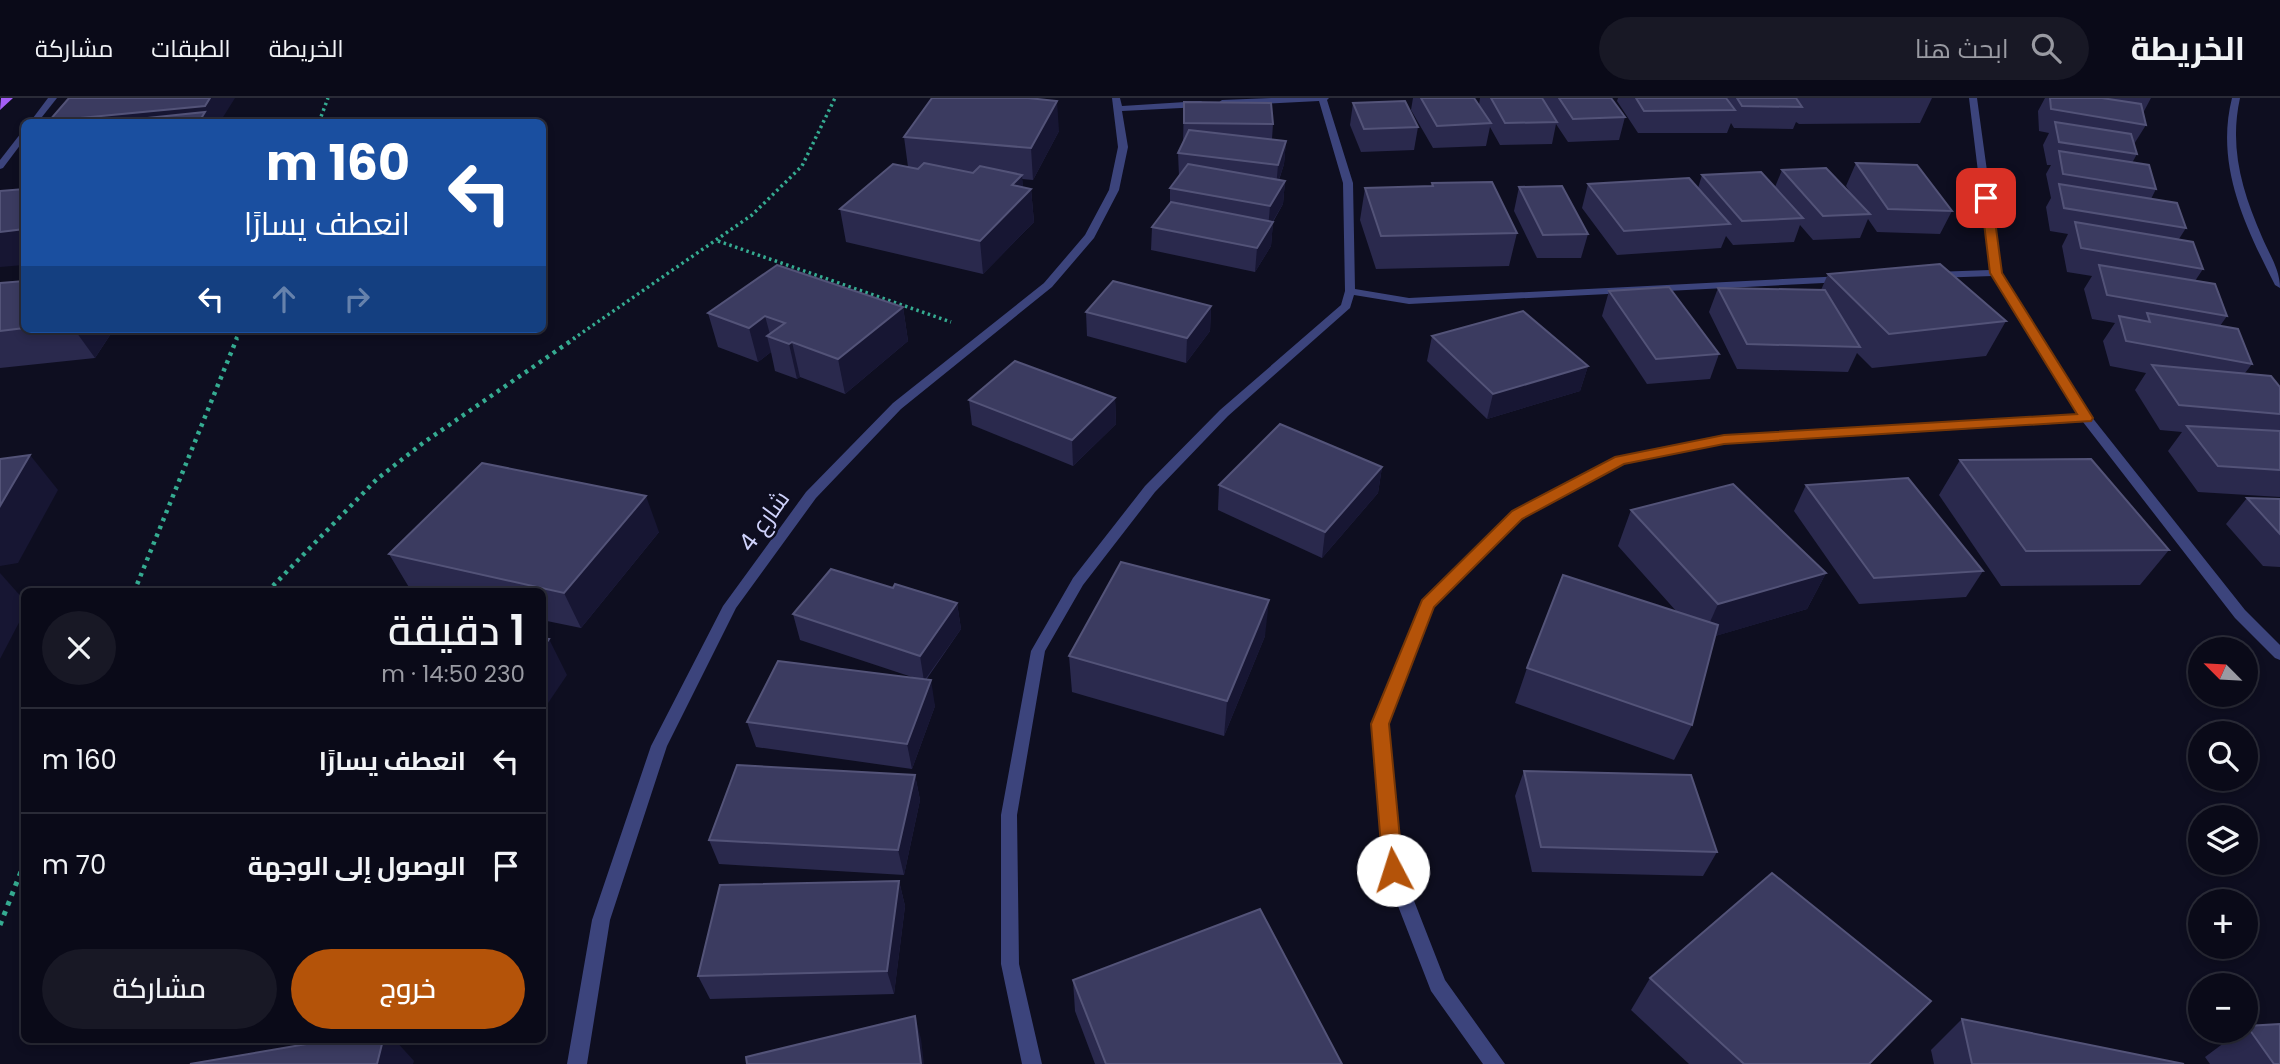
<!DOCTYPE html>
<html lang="ar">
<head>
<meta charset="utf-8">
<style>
  :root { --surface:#0a0a18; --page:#181825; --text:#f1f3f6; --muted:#999aa2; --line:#2a2b37; --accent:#b45309 }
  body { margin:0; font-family:Poppins,Cairo,sans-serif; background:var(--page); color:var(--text); direction:rtl; height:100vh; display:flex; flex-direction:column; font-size:26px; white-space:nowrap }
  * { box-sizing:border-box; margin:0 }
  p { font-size:23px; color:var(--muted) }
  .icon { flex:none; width:38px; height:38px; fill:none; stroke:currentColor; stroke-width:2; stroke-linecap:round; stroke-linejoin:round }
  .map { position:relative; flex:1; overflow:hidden; direction:ltr }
  .drawer { position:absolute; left:21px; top:490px; width:525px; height:455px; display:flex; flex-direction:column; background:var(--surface); border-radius:10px; box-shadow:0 4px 10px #0003,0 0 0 2px var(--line); direction:rtl }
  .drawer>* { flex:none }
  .guide { position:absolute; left:21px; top:21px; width:525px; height:214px; border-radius:10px; box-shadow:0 4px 10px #0003,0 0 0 2px var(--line); direction:rtl; background:#1a4fa0; color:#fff; overflow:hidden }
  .needle { width:46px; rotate:294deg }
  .buttons { position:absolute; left:2188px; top:539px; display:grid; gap:14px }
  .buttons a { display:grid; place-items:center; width:70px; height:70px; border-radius:50%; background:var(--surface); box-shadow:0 4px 10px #0003,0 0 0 2px var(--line); font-size:35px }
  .pin { position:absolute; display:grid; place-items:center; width:60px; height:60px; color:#fff; margin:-30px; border-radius:14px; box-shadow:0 4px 10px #0006 }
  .me { position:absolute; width:77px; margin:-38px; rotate:355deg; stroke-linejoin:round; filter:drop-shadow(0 0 5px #0008) }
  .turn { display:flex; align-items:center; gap:24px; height:147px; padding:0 21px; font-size:32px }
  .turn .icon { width:91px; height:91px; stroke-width:2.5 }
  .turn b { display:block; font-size:49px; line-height:60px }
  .lanes { display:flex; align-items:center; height:66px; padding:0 21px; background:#0003; justify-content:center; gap:35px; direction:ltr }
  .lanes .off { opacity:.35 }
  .round { display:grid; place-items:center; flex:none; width:74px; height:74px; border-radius:37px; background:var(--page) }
  .headline { display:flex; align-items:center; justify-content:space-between; height:119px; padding:0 21px }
  h1 { font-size:42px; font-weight:600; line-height:52px }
  .cta { display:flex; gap:14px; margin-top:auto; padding:14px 21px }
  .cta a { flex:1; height:80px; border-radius:42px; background:var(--accent); color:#fff; font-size:28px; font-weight:600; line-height:80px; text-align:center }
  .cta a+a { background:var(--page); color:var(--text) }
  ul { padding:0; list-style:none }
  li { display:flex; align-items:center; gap:21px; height:105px; padding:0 21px; border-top:2px solid var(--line) }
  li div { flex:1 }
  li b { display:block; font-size:26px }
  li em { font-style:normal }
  header { display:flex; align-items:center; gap:42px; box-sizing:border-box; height:98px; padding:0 35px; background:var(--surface); border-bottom:2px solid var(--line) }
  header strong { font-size:33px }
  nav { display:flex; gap:38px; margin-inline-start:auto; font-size:24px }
  .search { width:490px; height:63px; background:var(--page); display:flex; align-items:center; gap:18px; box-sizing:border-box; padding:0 24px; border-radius:38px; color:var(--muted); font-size:26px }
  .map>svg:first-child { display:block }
</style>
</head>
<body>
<header>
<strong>الخريطة</strong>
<div class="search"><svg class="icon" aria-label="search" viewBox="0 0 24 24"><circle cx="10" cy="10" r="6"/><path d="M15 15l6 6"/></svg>ابحث هنا</div>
<nav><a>الخريطة</a><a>الطبقات</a><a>مشاركة</a></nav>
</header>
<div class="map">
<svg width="2280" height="966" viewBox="0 0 2280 966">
  <rect width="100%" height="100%" fill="#0e0e20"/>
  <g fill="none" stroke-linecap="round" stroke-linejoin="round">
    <g stroke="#35ab91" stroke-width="3.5" stroke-dasharray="2.5 3.5" stroke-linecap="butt">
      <polyline points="319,24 328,0"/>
      <polyline points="718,143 951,224"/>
      <polyline points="236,241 240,231"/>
      <polyline points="573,241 752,117 802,68 835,0"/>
    </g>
    <g stroke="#35ab91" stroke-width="4.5" stroke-dasharray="3.5 5" stroke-linecap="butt">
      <polyline points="134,494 237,240"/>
      <polyline points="267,494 377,381 423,345 575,240"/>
    </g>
    <polyline stroke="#35ab91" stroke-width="5" stroke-dasharray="4.5 6" stroke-linecap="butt" points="0,827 24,766"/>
    <g fill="#3c447c" fill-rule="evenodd">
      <polygon points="48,0 57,0 38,24 30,24"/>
      <polygon points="1112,0 1120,0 1122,8 1201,3 1205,6 1201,9 1122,13 1128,49 1119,92 1094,140 1052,189 901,311 816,400 736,510 667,648 610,822 587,966 567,966 592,822 651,648 723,508 806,394 893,305 1044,185 1085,137 1109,92 1118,49"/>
      <polygon points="1271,0 1329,0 1327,2 1353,85 1355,191 1409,200 1844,178 1849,181 1844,184 1409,206 1354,197 1350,210 1228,318 1155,394 1083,487 1045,553 1017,717 1019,866 1042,966 1022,966 1001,866 1001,717 1031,553 1073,480 1145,388 1220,312 1341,207 1345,193 1343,85 1319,3 1222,8 1218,5 1222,2"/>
      <polygon points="1969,0 1977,0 2001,175 2091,318 2245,512 2280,547 2280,562 2275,560 2235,520 2083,324 1724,346 1624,365 1522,420 1433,509 1388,626 1402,772 1445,882 1505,966 1483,966 1431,893 1384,772 1372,626 1422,502 1512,414 1616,359 1724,338 2078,317 1993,178 1934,180 1929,177 1934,174 1990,172"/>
      <path d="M2232 0H2240C2229 50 2242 93 2262 139 2269 156 2280 171 2280 190L2275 187C2245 128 2215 67 2232 0Z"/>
      <polygon points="24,34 24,42 3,70 0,71 0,62 21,35"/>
    </g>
    <polygon fill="#a45ef5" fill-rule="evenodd" points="13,0 0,12 1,0"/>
  </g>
  <g fill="#2a294d">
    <polygon points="1413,0 1474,0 1479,7 1480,0 1611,0 1625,19 1619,42 1568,44 1556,26 1552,46 1500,47 1490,29 1486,48 1433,50 1411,12"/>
    <polygon points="1618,0 1932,0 1920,25 1799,26 1796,24 1793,31 1734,30 1731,25 1727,35 1638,35 1617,3"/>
    <polygon points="2045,0 2151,0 2143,15 2146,27 2134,46 2137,56 2132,65 2156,91 2151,101 2186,130 2179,141 2203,171 2195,183 2227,218 2220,228 2252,266 2245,275 2280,289 2280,399 2198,394 2168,353 2182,334 2160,332 2135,292 2146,275 2110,268 2103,243 2115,225 2092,221 2084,191 2092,178 2067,174 2062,148 2068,136 2050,133 2046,109 2051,100 2046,76 2051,67 2047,67 2043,47 2049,35 2039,33 2038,13"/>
    <polygon points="1184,4 1273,26 1272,41 1286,43 1284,66 1279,82 1285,83 1283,106 1273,124 1271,148 1255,174 1151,152 1152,129 1170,105 1170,90 1179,78 1178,55 1183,45"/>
    <polygon points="1353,5 1418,29 1414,52 1361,54 1350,27"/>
    <polygon points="1059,33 1033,82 1022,81 1023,90 1031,91 1034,124 983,176 846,144 840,111 908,69 904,39"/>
    <polygon points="1856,65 1952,113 1940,136 1877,134 1868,121 1860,140 1813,142 1800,127 1794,144 1733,147 1726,138 1721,150 1617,157 1582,110 1588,86 1698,90 1702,77 1775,89 1782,72 1852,98 1846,88"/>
    <polygon points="1432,85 1517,135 1509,168 1376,171 1360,122 1365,90 1431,88"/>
    <polygon points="1519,89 1588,136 1581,160 1537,160 1514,113"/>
    <polygon points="1828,176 2006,223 1986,258 1872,270 1857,255 1848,274 1737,271 1709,214 1718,190 1821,192"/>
    <polygon points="24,183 24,231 114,231 95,260 0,270 0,185"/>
    <polygon points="1609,193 1719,256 1710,281 1647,286 1602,218"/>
    <polygon points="1211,208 1210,233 1186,265 1087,238 1086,214"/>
    <polygon points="903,209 908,243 845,296 800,279 797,281 775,273 771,254 758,264 718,249 708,215"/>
    <polygon points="1432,238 1588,268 1580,293 1487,321 1427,263"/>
    <polygon points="1115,300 1116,326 1073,368 972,327 969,302"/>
    <polygon points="1960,362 2169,452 2140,487 2001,488 1939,397"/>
    <polygon points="1382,369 1378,395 1322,460 1218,412 1219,387"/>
    <polygon points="1806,387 1983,473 1966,499 1859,506 1794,413"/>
    <polygon points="2247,400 2280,401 2280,469 2263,468 2226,426"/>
    <polygon points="1631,412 1826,475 1807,511 1715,538 1692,627 1674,662 1515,605 1527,570 1677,514 1618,448"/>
    <polygon points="659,434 581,530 542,522 542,494 420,494 410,491 389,456"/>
    <polygon points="893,490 957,505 961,531 926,582 935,608 912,671 756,649 747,624 915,580 800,542 793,516"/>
    <polygon points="1265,538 1224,638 1072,594 1069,558"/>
    <polygon points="1524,673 1717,754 1703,778 1532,774 1515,698"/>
    <polygon points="915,677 920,702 904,777 719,766 709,742"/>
    <polygon points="899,783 905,808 894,896 710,901 698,878"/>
    <polygon points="1650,880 1931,903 1870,966 1689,966 1631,912"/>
    <polygon points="1073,882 1342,966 1095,966 1075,913"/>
    <polygon points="1962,921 2184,966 1934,966 1931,952"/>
    <polygon points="2247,928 2280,966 2210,966 2205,959 2240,933 2245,933 2245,929"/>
  </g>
  <g fill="#171633">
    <polygon points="210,0 235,0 220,24 51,24 49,23"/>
    <polygon points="1057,3 1059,33 1033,82 1031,50"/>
    <polygon points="1286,43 1284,66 1276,90 1278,67"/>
    <polygon points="1022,77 1024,99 1031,91 1034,124 983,176 980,143 1012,87"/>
    <polygon points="1285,83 1283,106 1268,131 1270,108"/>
    <polygon points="1273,124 1271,148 1255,174 1257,150"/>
    <polygon points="24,131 24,167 0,169 0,134"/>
    <polygon points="1211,208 1210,233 1186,265 1187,240"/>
    <polygon points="903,209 908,243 845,296 838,261"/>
    <polygon points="765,218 771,240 767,238 771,254 758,264 749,230"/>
    <polygon points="74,231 114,231 95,260"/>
    <polygon points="792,244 800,279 797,281 789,246"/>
    <polygon points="1588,268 1580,293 1487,321 1493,296"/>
    <polygon points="1115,300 1116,326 1073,368 1072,342"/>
    <polygon points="30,357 58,392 18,465 0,468 0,408"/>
    <polygon points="1382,369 1378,395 1322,460 1325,434"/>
    <polygon points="646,398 659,434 581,530 564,495"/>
    <polygon points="0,475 24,502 24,515 0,561"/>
    <polygon points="1826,475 1807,511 1702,542 1718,506"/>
    <polygon points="1269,502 1265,538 1224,638 1227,603"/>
    <polygon points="957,505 961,531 924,583 920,558"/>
    <polygon points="549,541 567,577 542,614 542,551"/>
    <polygon points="931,582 935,608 912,671 907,646"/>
    <polygon points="915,677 920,702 904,777 898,752"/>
    <polygon points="899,783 905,808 894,896 887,873"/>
    <polygon points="1931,903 1870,966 1869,966"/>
    <polygon points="915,918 921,941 924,966 921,966"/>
    <polygon points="383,942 395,942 414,963 413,966 377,966"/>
  </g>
  <g fill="#3b3b60" stroke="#535378" stroke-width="2">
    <polygon points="69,0 210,0 205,8 49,23"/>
    <polygon points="932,0 1028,0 1057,3 1031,50 904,39"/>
    <polygon points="1421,0 1474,0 1491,25 1437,28"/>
    <polygon points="1491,0 1542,0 1557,24 1505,25"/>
    <polygon points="1559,0 1611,0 1625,19 1573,21"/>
    <polygon points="1636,0 1726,0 1735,12 1644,13"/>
    <polygon points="1737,0 1796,0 1802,9 1742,8"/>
    <polygon points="2050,0 2102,0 2141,6 2146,27 2051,11"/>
    <polygon points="1405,3 1418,29 1364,31 1353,5"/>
    <polygon points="1184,4 1271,5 1273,26 1184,25"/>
    <polygon points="205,14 199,24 109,24"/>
    <polygon points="2055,24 2131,36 2137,56 2059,44"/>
    <polygon points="1189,32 1286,43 1278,67 1178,55"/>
    <polygon points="2059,53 2149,67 2156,91 2063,76"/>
    <polygon points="924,65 973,75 980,68 1022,77 1012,87 1031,91 980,143 840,111 893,66 918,71"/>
    <polygon points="1856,65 1917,67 1952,113 1888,111"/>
    <polygon points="1188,66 1285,83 1270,108 1170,90"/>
    <polygon points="1826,70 1870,116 1823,118 1782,72"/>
    <polygon points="1761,74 1803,120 1742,123 1702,77"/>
    <polygon points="1689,80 1730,126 1624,133 1588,86"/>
    <polygon points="1492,84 1517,135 1381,138 1365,90 1433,88 1432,85"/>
    <polygon points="2059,86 2177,105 2186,130 2064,110"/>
    <polygon points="1562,88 1588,136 1543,137 1519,89"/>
    <polygon points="24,91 24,131 0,134 0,93"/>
    <polygon points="1171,104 1273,124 1257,150 1152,129"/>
    <polygon points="2075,124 2193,144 2203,171 2081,150"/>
    <polygon points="1940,166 2006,223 1889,236 1828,176"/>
    <polygon points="777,167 903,209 838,261 792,244 789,246 767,238 785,225 765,218 749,230 708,215"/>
    <polygon points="2099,167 2215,186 2227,218 2107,197"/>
    <polygon points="24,183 24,230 0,233 0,185"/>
    <polygon points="1113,183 1211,208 1187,240 1086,214"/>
    <polygon points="1669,189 1719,256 1656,261 1609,193"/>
    <polygon points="1718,190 1825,192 1860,249 1747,246"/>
    <polygon points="1523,213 1588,268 1493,296 1432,238"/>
    <polygon points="2147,215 2238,231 2252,266 2126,243 2119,218 2150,224"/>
    <polygon points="1015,263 1115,300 1072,342 969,302"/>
    <polygon points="2152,267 2271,278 2280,289 2280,316 2179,307"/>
    <polygon points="1280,326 1382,369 1325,434 1219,387"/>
    <polygon points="2187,328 2280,333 2280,372 2218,368"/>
    <polygon points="30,357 0,408 0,361"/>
    <polygon points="2091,361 2169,452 2026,453 1960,362"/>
    <polygon points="482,365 646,398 564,495 389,456"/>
    <polygon points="1908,380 1983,473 1874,480 1806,387"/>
    <polygon points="1733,386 1826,475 1718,506 1631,412"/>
    <polygon points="2247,400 2280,401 2280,436"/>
    <polygon points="1121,464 1269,502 1227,603 1069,558"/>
    <polygon points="831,471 893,490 895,486 957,505 920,558 793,516"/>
    <polygon points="1563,477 1718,527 1692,627 1527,570"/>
    <polygon points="542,540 549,541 542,551"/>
    <polygon points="778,563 931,582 907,646 747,624"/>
    <polygon points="737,667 915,677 898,752 709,742"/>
    <polygon points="1524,673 1691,677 1717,754 1541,749"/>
    <polygon points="1772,775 1931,903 1869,966 1744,966 1650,880"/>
    <polygon points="899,783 887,873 698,878 720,787"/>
    <polygon points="1260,811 1342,966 1106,966 1073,882"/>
    <polygon points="915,918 921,966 747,966 746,959"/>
    <polygon points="1962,921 2184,966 1972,966"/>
    <polygon points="2280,926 2280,966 2274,966 2247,928"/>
    <polygon points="330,942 383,942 377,966 190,966"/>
  </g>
  <polygon fill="#b45309" stroke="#753606" stroke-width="2" points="1986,97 1992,100 2002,175 2093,320 2091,323 1724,346 1624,366 1522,421 1434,509 1389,626 1403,772 1400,778 1393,780 1386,778 1383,772 1371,626 1422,502 1512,413 1615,359 1724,337 2077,316 1990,175 1981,100"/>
  <g text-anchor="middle" stroke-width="5" stroke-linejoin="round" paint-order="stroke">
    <g font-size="24" fill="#d0d3fc" stroke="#0e0e20">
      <text transform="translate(764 423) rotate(-54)" y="8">شارع 4</text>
    </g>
  </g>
</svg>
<div class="buttons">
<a><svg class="needle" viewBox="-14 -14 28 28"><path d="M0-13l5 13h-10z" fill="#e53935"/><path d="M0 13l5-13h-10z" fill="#999aa2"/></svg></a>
<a><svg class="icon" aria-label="search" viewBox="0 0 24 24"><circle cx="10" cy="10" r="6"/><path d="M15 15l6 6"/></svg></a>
<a><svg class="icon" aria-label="layers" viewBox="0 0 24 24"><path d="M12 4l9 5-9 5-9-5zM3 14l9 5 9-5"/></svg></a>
<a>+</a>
<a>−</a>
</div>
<div class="pin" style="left:1986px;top:100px;background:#d93025"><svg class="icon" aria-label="arrive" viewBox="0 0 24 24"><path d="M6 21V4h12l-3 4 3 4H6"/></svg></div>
<svg class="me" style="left:1393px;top:772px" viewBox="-20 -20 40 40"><circle r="19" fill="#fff"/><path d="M0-13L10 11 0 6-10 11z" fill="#b45309"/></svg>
<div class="guide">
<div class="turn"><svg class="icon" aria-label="left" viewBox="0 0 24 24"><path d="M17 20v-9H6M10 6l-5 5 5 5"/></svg><div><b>160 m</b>انعطف يسارًا</div></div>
<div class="lanes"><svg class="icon" aria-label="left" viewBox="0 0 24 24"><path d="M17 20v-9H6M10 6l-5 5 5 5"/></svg><svg class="icon off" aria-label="ahead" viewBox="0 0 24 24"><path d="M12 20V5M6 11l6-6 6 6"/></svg><svg class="icon off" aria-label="right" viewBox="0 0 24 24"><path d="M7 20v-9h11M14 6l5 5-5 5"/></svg></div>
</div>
<section class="drawer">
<div class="headline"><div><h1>1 دقيقة</h1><p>230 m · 14:50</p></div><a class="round"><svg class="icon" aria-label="close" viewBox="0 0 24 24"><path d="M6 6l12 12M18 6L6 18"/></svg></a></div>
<ul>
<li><svg class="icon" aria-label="left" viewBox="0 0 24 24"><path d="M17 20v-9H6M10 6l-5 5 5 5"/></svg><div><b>انعطف يسارًا</b></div><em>160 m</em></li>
<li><svg class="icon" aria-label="arrive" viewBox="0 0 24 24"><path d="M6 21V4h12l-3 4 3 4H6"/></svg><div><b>الوصول إلى الوجهة</b></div><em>70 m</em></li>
</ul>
<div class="cta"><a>خروج</a><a>مشاركة</a></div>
</section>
</div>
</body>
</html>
